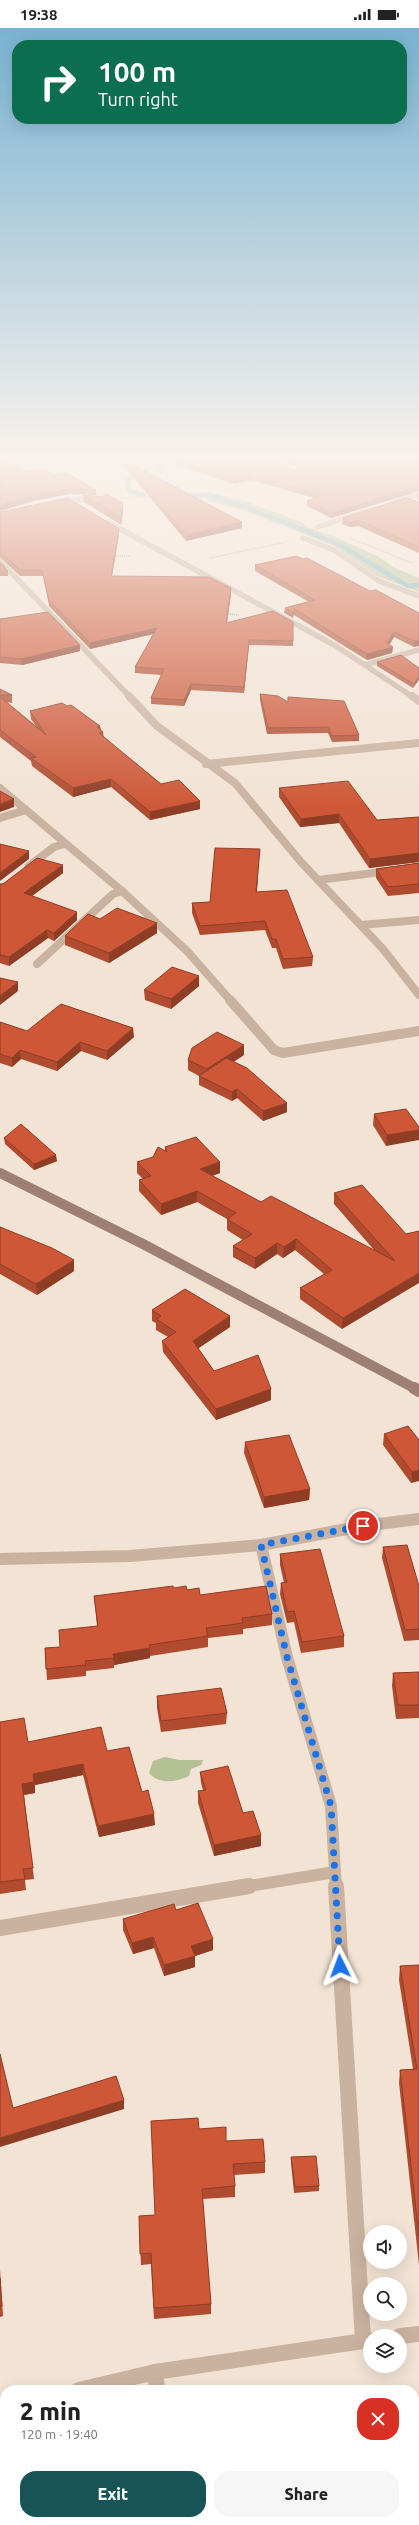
<!DOCTYPE html>
<html lang="en">
<head>
<meta charset="utf-8">
<style>
  :root { --surface:#fff; --page:#f6f6f6; --text:#222; --muted:#767676; --accent:#185456 }
  body { margin:0; font-family:Ubuntu,sans-serif; background:var(--page); color:var(--text); height:100vh; display:flex; flex-direction:column; font-size:15px; white-space:nowrap }
  * { box-sizing:border-box; margin:0 }
  p { font-size:13px; color:var(--muted) }
  .icon { flex:none; width:22px; height:22px; fill:none; stroke:currentColor; stroke-width:2; stroke-linecap:round; stroke-linejoin:round }
  .map { position:relative; flex:1; overflow:hidden }
  .drawer { position:absolute; left:0px; top:2357px; width:419px; height:140px; display:flex; flex-direction:column; background:var(--surface); border-radius:16px 16px 0 0; box-shadow:0 4px 16px #0002 }
  .drawer>* { flex:none }
  .top-card { position:absolute; left:12px; top:12px; width:395px; height:84px; border-radius:16px; box-shadow:0 4px 16px #0002; background:#0b6e4f; color:#fff; overflow:hidden }
  .fabs { position:absolute; left:363px; top:2197px; display:grid; gap:8px }
  .fabs a { display:grid; place-items:center; width:44px; height:44px; border-radius:50%; background:var(--surface); box-shadow:0 4px 16px #0002; font-size:20px }
  .pin { position:absolute; display:grid; place-items:center; width:34px; height:34px; color:#fff; margin:-17px; border:2px solid #fff; border-radius:50%; box-shadow:0 1px 4px #0007 }
  .me { position:absolute; width:44px; margin:-22px; rotate:357deg; stroke-linejoin:round; filter:drop-shadow(0 0 3px #0008) }
  .turn { display:flex; align-items:center; gap:14px; height:84px; padding:0 20px; font-size:18px }
  .turn .icon { width:52px; height:52px; stroke-width:2.5 }
  .turn b { display:block; font-size:28px; line-height:34px }
  .round { display:grid; place-items:center; flex:none; width:42px; height:42px; border-radius:16px; background:var(--page) }
  .summary { display:flex; align-items:center; justify-content:space-between; height:68px; padding:0 20px }
  h1 { font-size:24px; font-weight:800; line-height:30px }
  .cta { display:flex; gap:8px; margin-top:auto; padding:8px 20px }
  .cta a { flex:1; height:46px; border-radius:16px; background:var(--accent); color:#fff; font-size:16px; font-weight:800; line-height:46px; text-align:center }
  .cta a+a { background:var(--page); color:var(--text) }
  .status { display:flex; justify-content:space-between; align-items:center; height:28px; padding:0 20px; background:var(--surface); direction:ltr }
  .status svg { height:11px; fill:currentColor }
  .map>svg:first-child { display:block }
</style>
</head>
<body>
<div class="status"><b>19:38</b><svg viewBox="0 0 49 12"><path d="M0 12V9h3v3zM5 12V6h3v6zM10 12V3h3v9zM15 12V0h3v12zM26 1h20v11H26zM47 4h2v5h-2z"/></svg></div>
<div class="map">
<svg width="419" height="2497" viewBox="0 0 419 2497">
  <rect width="100%" height="100%" fill="#f2e3d4"/>
  <g fill="#b3c194">
    <polygon points="216,466 245,473 301,494 309,500 333,508 379,529 395,540 419,550 419,564 377,548 334,518 243,482 208,473 204,468"/>
    <path d="M165 1729 179 1732H203L201 1737 191 1741 189 1748C177 1754 159 1757 149 1745L153 1733Z"/>
  </g>
  <g fill="none" stroke-linecap="round" stroke-linejoin="round">
    <g stroke="#72afb0" stroke-width="4.5">
      <polyline points="124,432 136,444 127,453 129,463 144,467"/>
      <polyline points="181,468 212,467 282,493 342,518 408,558 419,557"/>
    </g>
    <g stroke="#b59c8b" stroke-width="1.5" stroke-dasharray="1 1" stroke-linecap="butt">
      <polyline points="186,466 223,462 257,452"/>
      <polyline points="112,471 151,468"/>
      <polyline points="350,510 412,535"/>
      <polyline points="112,528 131,528"/>
      <polyline points="210,530 287,514"/>
      <polyline points="226,586 240,587"/>
    </g>
    <g stroke="#cab2a0" stroke-width="5.5">
      <polyline points="318,499 363,484"/>
      <polyline points="303,510 334,522 379,553 419,568"/>
    </g>
    <g stroke="#cab2a0" stroke-width="8">
      <polyline points="318,852 389,843"/>
      <polyline points="361,897 419,892"/>
      <polyline points="37,936 113,866 122,863"/>
    </g>
    <g stroke="#cab2a0" stroke-width="5.5">
      <polyline points="161,443 155,435 164,432"/>
      <polyline points="57,473 96,470"/>
      <polyline points="393,475 419,466"/>
      <polyline points="107,494 336,618 413,669"/>
      <polyline points="0,533 130,669"/>
      <polyline points="365,637 419,622"/>
    </g>
    <g stroke="#cab2a0" stroke-width="8">
      <polyline points="129,668 157,698 235,755 301,834 383,921 419,967"/>
      <polyline points="412,668 419,673"/>
      <polyline points="206,736 419,715"/>
      <polyline points="0,760 122,863 187,923 231,973"/>
      <polyline points="0,790 26,782"/>
      <polyline points="29,838 54,819 64,816"/>
    </g>
    <polyline stroke="#cab2a0" stroke-width="10" points="230,972 274,1022 283,1025 419,1003"/>
    <g stroke="#cab2a0" stroke-width="12">
      <polyline points="261,1517 363,1498 419,1491"/>
      <polyline points="0,1531 130,1528 261,1517 287,1629 331,1778 335,1844"/>
      <polyline points="243,1859 335,1844 336,1859"/>
    </g>
    <g stroke="#cab2a0" stroke-width="16">
      <polyline points="336,1858 363,2313"/>
      <polyline points="0,1900 249,1858"/>
      <polyline points="400,2308 419,2306"/>
      <polyline points="79,2362 155,2344"/>
      <polyline points="157,2362 155,2344 370,2312"/>
      <polyline points="0,2380 5,2379"/>
      <polyline points="173,2492 173,2497"/>
    </g>
    <polyline stroke="#9d8072" stroke-width="10" points="0,1145 143,1216 416,1361"/>
    <polyline stroke="#9d8072" stroke-width="12" points="414,1360 419,1363"/>
  </g>
  <g fill="#b04b2f">
    <polygon points="123,432 242,494 242,500 186,513 123,437"/>
    <polygon points="167,432 272,432 294,442 297,440 297,439 281,432 419,432 419,463 331,490 307,478 307,473 314,470 251,452 234,456 182,439 168,433"/>
    <polygon points="27,444 54,447 96,462 96,467 69,466 37,472"/>
    <polygon points="419,465 419,472 418,471 418,466"/>
    <polygon points="83,467 123,475 123,483 121,497 84,474"/>
    <polygon points="419,474 419,525 358,498 350,499 342,496 343,490"/>
    <polygon points="0,484 119,501 119,506 112,548 231,560 231,566 227,595 293,594 293,618 249,617 244,665 191,662 184,678 151,676 151,670 161,647 135,645 135,639 153,606 90,621 49,578 43,548 20,548 0,529"/>
    <polygon points="0,534 8,543 8,548 0,548"/>
    <polygon points="255,537 370,563 419,585 414,619 394,609 389,617 393,619 392,625 367,632 294,587 293,590 284,585 285,580 309,574 255,543"/>
    <polygon points="0,591 80,623 22,637 0,635"/>
    <polygon points="377,634 419,640 413,660 377,638"/>
    <polygon points="0,661 12,667 12,675 7,674 36,698 31,691 30,683 67,678 100,698 101,702 103,708 161,756 200,773 200,781 150,792 111,759 73,769 32,738 31,733 0,709"/>
    <polygon points="260,666 288,674 359,707 359,713 332,714 328,705 267,706 260,672"/>
    <polygon points="279,760 377,792 419,789 419,834 369,840 339,795 300,799 279,769"/>
    <polygon points="259,830 257,864 313,929 312,938 283,941 276,920 272,920 265,902 200,907 192,885 192,875 210,874"/>
    <polygon points="419,835 419,865 388,868 376,850 376,841"/>
    <polygon points="63,845 32,868 77,892 54,913 48,910 9,938 0,935 0,856"/>
    <polygon points="100,891 157,905 109,935 65,917 65,908"/>
    <polygon points="199,948 199,958 171,981 145,972 144,962"/>
    <polygon points="0,994 27,1003 134,1009 107,1032 81,1023 57,1043 21,1031 12,1039 0,1035"/>
    <polygon points="244,1027 233,1034 287,1075 287,1084 263,1093 237,1070 232,1073 199,1057 199,1048 188,1042 188,1032"/>
    <polygon points="374,1086 419,1099 386,1118 373,1097"/>
    <polygon points="4,1110 57,1133 34,1142 5,1116"/>
    <polygon points="165,1119 220,1134 220,1145 212,1148 261,1174 375,1223 334,1176 334,1165 406,1206 419,1203 342,1301 300,1271 300,1260 324,1246 295,1222 283,1230 277,1226 255,1241 233,1229 233,1218 243,1212 227,1202 227,1191 197,1174 161,1187 139,1163 139,1152 143,1151 137,1145 137,1134 153,1129 165,1123"/>
    <polygon points="0,1199 74,1243 37,1267 0,1246"/>
    <polygon points="152,1282 230,1299 198,1320 214,1343 271,1361 271,1372 216,1392 163,1324 162,1313 168,1309 156,1302 156,1295 152,1293"/>
    <polygon points="384,1406 419,1412 411,1455 383,1417"/>
    <polygon points="245,1414 310,1461 309,1472 264,1480 244,1425"/>
    <polygon points="383,1519 419,1558 419,1612 404,1613 382,1530"/>
    <polygon points="280,1526 344,1608 344,1619 301,1625 294,1594 287,1595 280,1566 281,1555 284,1555 280,1537"/>
    <polygon points="174,1560 187,1562 200,1567 272,1586 272,1597 243,1601 243,1606 208,1610 208,1619 150,1628 150,1630 114,1637 114,1640 86,1643 86,1648 47,1652 45,1620 60,1619 97,1598 94,1568"/>
    <polygon points="419,1644 419,1690 396,1691 392,1658 393,1645"/>
    <polygon points="157,1668 227,1685 226,1696 161,1704 157,1680"/>
    <polygon points="0,1694 28,1714 107,1723 142,1764 155,1797 99,1809 83,1747 35,1757 35,1765 24,1767 34,1851 25,1852 26,1862 0,1866"/>
    <polygon points="200,1744 261,1807 261,1818 214,1828 198,1775 198,1763 203,1762 201,1755"/>
    <polygon points="176,1882 213,1922 195,1928 195,1939 164,1948 154,1920 133,1926 123,1902 123,1891"/>
    <polygon points="419,1937 419,2237 399,2055 400,2042 413,2041 399,1952 400,1938"/>
    <polygon points="199,2101 226,2113 265,2134 265,2145 234,2147 235,2158 235,2169 202,2171 211,2276 211,2286 154,2291 151,2236 141,2237 139,2188 155,2187"/>
    <polygon points="291,2129 319,2158 319,2163 294,2165 291,2135"/>
    <polygon points="0,2241 3,2288 0,2289"/>
    <polygon points="5,2399 5,2475 0,2476 0,2400"/>
    <polygon points="265,2492 280,2492 266,2495"/>
  </g>
  <g fill="#903d26">
    <polygon points="251,447 251,452 234,456 234,451"/>
    <polygon points="419,458 419,463 331,490 332,485"/>
    <polygon points="69,461 69,466 37,472 0,483 0,477 37,467"/>
    <polygon points="123,475 123,483 121,497 121,490"/>
    <polygon points="358,492 358,498 350,499 350,494"/>
    <polygon points="242,494 242,500 186,513 186,507"/>
    <polygon points="119,501 119,506 111,554 111,548"/>
    <polygon points="231,560 231,566 226,601 226,595"/>
    <polygon points="157,600 157,605 90,621 90,615"/>
    <polygon points="394,604 394,609 387,621 387,615"/>
    <polygon points="249,612 249,617 244,665 244,659"/>
    <polygon points="414,613 419,613 419,618 414,619"/>
    <polygon points="80,617 80,623 22,637 21,631"/>
    <polygon points="393,619 392,625 367,632 367,626"/>
    <polygon points="419,648 419,652 413,660 414,656"/>
    <polygon points="191,656 191,662 184,678 184,672"/>
    <polygon points="100,698 101,704 103,704 104,711 99,706 97,699"/>
    <polygon points="111,751 111,759 73,769 73,760"/>
    <polygon points="14,771 14,779 0,784 0,776"/>
    <polygon points="200,773 200,781 150,792 150,784"/>
    <polygon points="339,786 339,795 300,799 301,791"/>
    <polygon points="260,821 259,830 256,873 256,864"/>
    <polygon points="29,823 29,831 0,853 0,845"/>
    <polygon points="419,825 418,834 369,840 370,831"/>
    <polygon points="63,837 63,845 25,873 24,865"/>
    <polygon points="77,884 77,892 54,913 54,905"/>
    <polygon points="157,895 157,905 109,935 109,925"/>
    <polygon points="47,902 48,910 9,938 9,929"/>
    <polygon points="199,948 199,958 171,981 171,971"/>
    <polygon points="18,954 18,963 0,977 0,968"/>
    <polygon points="133,1000 134,1009 107,1032 107,1023"/>
    <polygon points="80,1014 81,1023 57,1043 57,1034"/>
    <polygon points="244,1017 244,1027 207,1051 207,1041"/>
    <polygon points="20,1022 21,1031 12,1039 12,1030"/>
    <polygon points="237,1061 237,1070 232,1073 232,1064"/>
    <polygon points="287,1075 287,1084 263,1093 263,1083"/>
    <polygon points="419,1102 419,1112 386,1118 387,1107"/>
    <polygon points="56,1127 57,1133 34,1142 34,1136"/>
    <polygon points="220,1134 220,1145 200,1152 200,1141"/>
    <polygon points="197,1163 197,1174 161,1187 161,1176"/>
    <polygon points="296,1211 295,1222 283,1230 284,1219"/>
    <polygon points="277,1215 277,1226 255,1241 255,1230"/>
    <polygon points="74,1232 74,1243 37,1267 36,1256"/>
    <polygon points="419,1245 419,1255 342,1301 343,1290"/>
    <polygon points="230,1288 230,1299 193,1324 193,1313"/>
    <polygon points="271,1361 271,1372 216,1392 216,1381"/>
    <polygon points="419,1442 419,1453 411,1455 412,1444"/>
    <polygon points="310,1461 309,1472 264,1480 264,1469"/>
    <polygon points="150,1620 150,1630 114,1637 113,1626"/>
    <polygon points="83,1736 83,1747 35,1757 35,1765 23,1767 22,1756 33,1746"/>
    <polygon points="154,1786 155,1797 99,1809 98,1798"/>
    <polygon points="261,1807 261,1818 214,1828 214,1817"/>
    <polygon points="153,1909 154,1920 133,1926 132,1915"/>
    <polygon points="213,1911 213,1922 195,1928 195,1939 164,1948 164,1937 191,1918"/>
    <polygon points="124,2072 124,2081 0,2119 0,2110"/>
  </g>
  <g fill="#cd5737" stroke="#903d26">
    <polygon points="0,432 9,432 27,444 44,441 54,447 67,445 96,462 69,461 37,467 0,477"/>
    <polygon points="123,432 124,432 242,494 186,507"/>
    <polygon points="177,432 272,432 294,442 299,440 297,434 292,432 419,432 419,458 332,485 307,473 322,468 251,447 234,451 182,434"/>
    <polygon points="106,466 123,475 121,490 83,467 102,469"/>
    <polygon points="68,470 119,501 111,548 209,549 231,560 226,595 273,583 293,594 293,613 249,612 244,659 191,656 184,672 151,670 164,641 135,639 157,600 90,615 49,572 42,542 20,542 0,524 0,484"/>
    <polygon points="405,470 419,474 419,519 358,492 350,494 343,490"/>
    <polygon points="296,528 303,531 307,530 370,563 376,562 419,585 419,613 414,613 394,604 387,615 393,619 367,626 294,581 294,585 285,580 315,572 255,537"/>
    <polygon points="0,534 8,543 0,543"/>
    <polygon points="48,584 80,617 21,631 0,629 0,591"/>
    <polygon points="401,627 419,640 419,648 414,656 377,634"/>
    <polygon points="0,661 12,667 0,667"/>
    <polygon points="260,666 278,668 288,674 288,669 344,673 359,707 332,708 328,699 268,700"/>
    <polygon points="0,669 46,707 30,683 62,675 67,678 71,677 100,698 97,699 103,704 99,705 161,756 179,752 200,773 150,784 111,751 73,760 31,730 36,729 0,702"/>
    <polygon points="348,753 377,792 419,789 419,825 370,831 339,786 301,791 279,760"/>
    <polygon points="0,763 14,771 0,776"/>
    <polygon points="0,816 29,823 0,845"/>
    <polygon points="215,820 260,821 256,864 287,862 313,929 283,931 276,911 272,911 265,893 200,898 192,875 210,874"/>
    <polygon points="37,830 63,837 24,865 77,884 54,905 47,902 9,929 0,927 0,856 3,856"/>
    <polygon points="419,835 419,856 388,859 376,841"/>
    <polygon points="117,880 157,895 109,925 65,908 88,886 100,891"/>
    <polygon points="172,939 199,948 171,971 144,962"/>
    <polygon points="0,950 18,954 0,968"/>
    <polygon points="61,976 133,1000 107,1023 80,1014 57,1034 20,1022 12,1030 0,1026 0,994 27,1003"/>
    <polygon points="217,1004 244,1017 207,1041 188,1032 192,1020"/>
    <polygon points="226,1030 247,1040 287,1075 263,1083 237,1061 232,1064 199,1048"/>
    <polygon points="406,1081 419,1099 419,1102 387,1107 374,1086"/>
    <polygon points="21,1096 56,1127 34,1136 4,1110"/>
    <polygon points="196,1109 220,1134 200,1141 261,1174 271,1168 395,1233 334,1165 362,1157 406,1206 419,1203 419,1245 343,1290 300,1260 332,1242 296,1211 284,1219 277,1215 255,1230 233,1218 252,1206 227,1191 236,1185 197,1163 161,1176 139,1152 151,1148 137,1134 153,1129 158,1119 167,1124 165,1119"/>
    <polygon points="0,1199 52,1220 74,1232 36,1256 0,1236"/>
    <polygon points="185,1261 230,1288 193,1313 214,1343 258,1327 271,1361 216,1381 162,1313 176,1304 156,1291 161,1288 152,1282"/>
    <polygon points="408,1398 419,1412 419,1442 412,1444 384,1406"/>
    <polygon points="289,1407 310,1461 264,1469 245,1414"/>
    <polygon points="407,1517 419,1558 419,1601 405,1602 383,1519"/>
    <polygon points="320,1521 344,1608 302,1614 294,1583 287,1584 281,1555 287,1554 280,1526"/>
    <polygon points="173,1558 174,1560 186,1558 187,1562 199,1560 200,1567 266,1558 272,1586 242,1590 243,1595 206,1600 208,1608 149,1617 150,1620 113,1626 114,1630 85,1633 86,1637 46,1641 45,1620 60,1619 59,1602 98,1598 94,1568"/>
    <polygon points="419,1644 419,1677 398,1677 393,1645"/>
    <polygon points="221,1660 227,1685 161,1693 157,1668"/>
    <polygon points="24,1690 28,1714 101,1699 107,1723 129,1719 142,1764 148,1762 154,1786 98,1798 83,1736 33,1746 34,1754 22,1756 33,1840 23,1841 25,1851 0,1854 0,1694"/>
    <polygon points="228,1738 243,1785 253,1783 261,1807 214,1817 198,1763 206,1762 200,1744"/>
    <polygon points="198,1875 213,1911 191,1918 195,1928 164,1937 153,1909 132,1915 123,1891 174,1876 176,1882"/>
    <polygon points="419,1937 419,2208 400,2042 417,2041 400,1938"/>
    <polygon points="0,2026 13,2080 116,2048 124,2072 0,2110"/>
    <polygon points="198,2090 199,2101 226,2099 226,2113 263,2111 265,2134 233,2136 235,2158 202,2161 211,2276 154,2280 151,2225 140,2226 139,2188 155,2187 151,2093"/>
    <polygon points="316,2128 319,2158 295,2159 291,2129"/>
    <polygon points="0,2250 2,2278 0,2278"/>
    <polygon points="5,2399 5,2465 0,2466 0,2400"/>
  </g>
  <linearGradient id="sky" x2="0" y2="1"><stop stop-color="#79b2d2"/><stop offset="0.55" stop-color="#f9f2ec"/><stop offset="1" stop-color="#f9f2ec" stop-opacity="0"/></linearGradient>
  <rect width="419" height="782" fill="url(#sky)"/>
  <g fill="none" stroke-linecap="round" stroke-linejoin="round">
    <polyline stroke="#1a73e8" stroke-width="7" stroke-dasharray="0 12.6" points="340,1938 331,1778 287,1629 261,1517 363,1498"/>
  </g>
</svg>
<div class="fabs">
<a><svg class="icon" aria-label="sound" viewBox="0 0 24 24"><path d="M4 9h4l5-4v14l-5-4H4zM17 9q2 3 0 6"/></svg></a>
<a><svg class="icon" aria-label="search" viewBox="0 0 24 24"><circle cx="10" cy="10" r="6"/><path d="M15 15l6 6"/></svg></a>
<a><svg class="icon" aria-label="layers" viewBox="0 0 24 24"><path d="M12 4l9 5-9 5-9-5zM3 14l9 5 9-5"/></svg></a>
</div>
<div class="pin" style="left:363px;top:1498px;background:#d93025"><svg class="icon" aria-label="arrive" viewBox="0 0 24 24"><path d="M6 21V4h12l-3 4 3 4H6"/></svg></div>
<svg class="me" style="left:340px;top:1938px" viewBox="-20 -20 40 40"><path d="M0-17L14 15 0 8-14 15z" fill="#1a73e8" stroke="#fff" stroke-width="4"/></svg>
<div class="top-card">
<div class="turn"><svg class="icon" aria-label="right" viewBox="0 0 24 24"><path d="M7 20v-9h11M14 6l5 5-5 5"/></svg><div><b>100 m</b>Turn right</div></div>
</div>
<section class="drawer">
<div class="summary"><div><h1>2 min</h1><p>120 m · 19:40</p></div><a class="round" style="background:#d93025;color:#fff"><svg class="icon" aria-label="close" viewBox="0 0 24 24"><path d="M6 6l12 12M18 6L6 18"/></svg></a></div>
<div class="cta"><a>Exit</a><a>Share</a></div>
</section>
</div>
</body>
</html>
